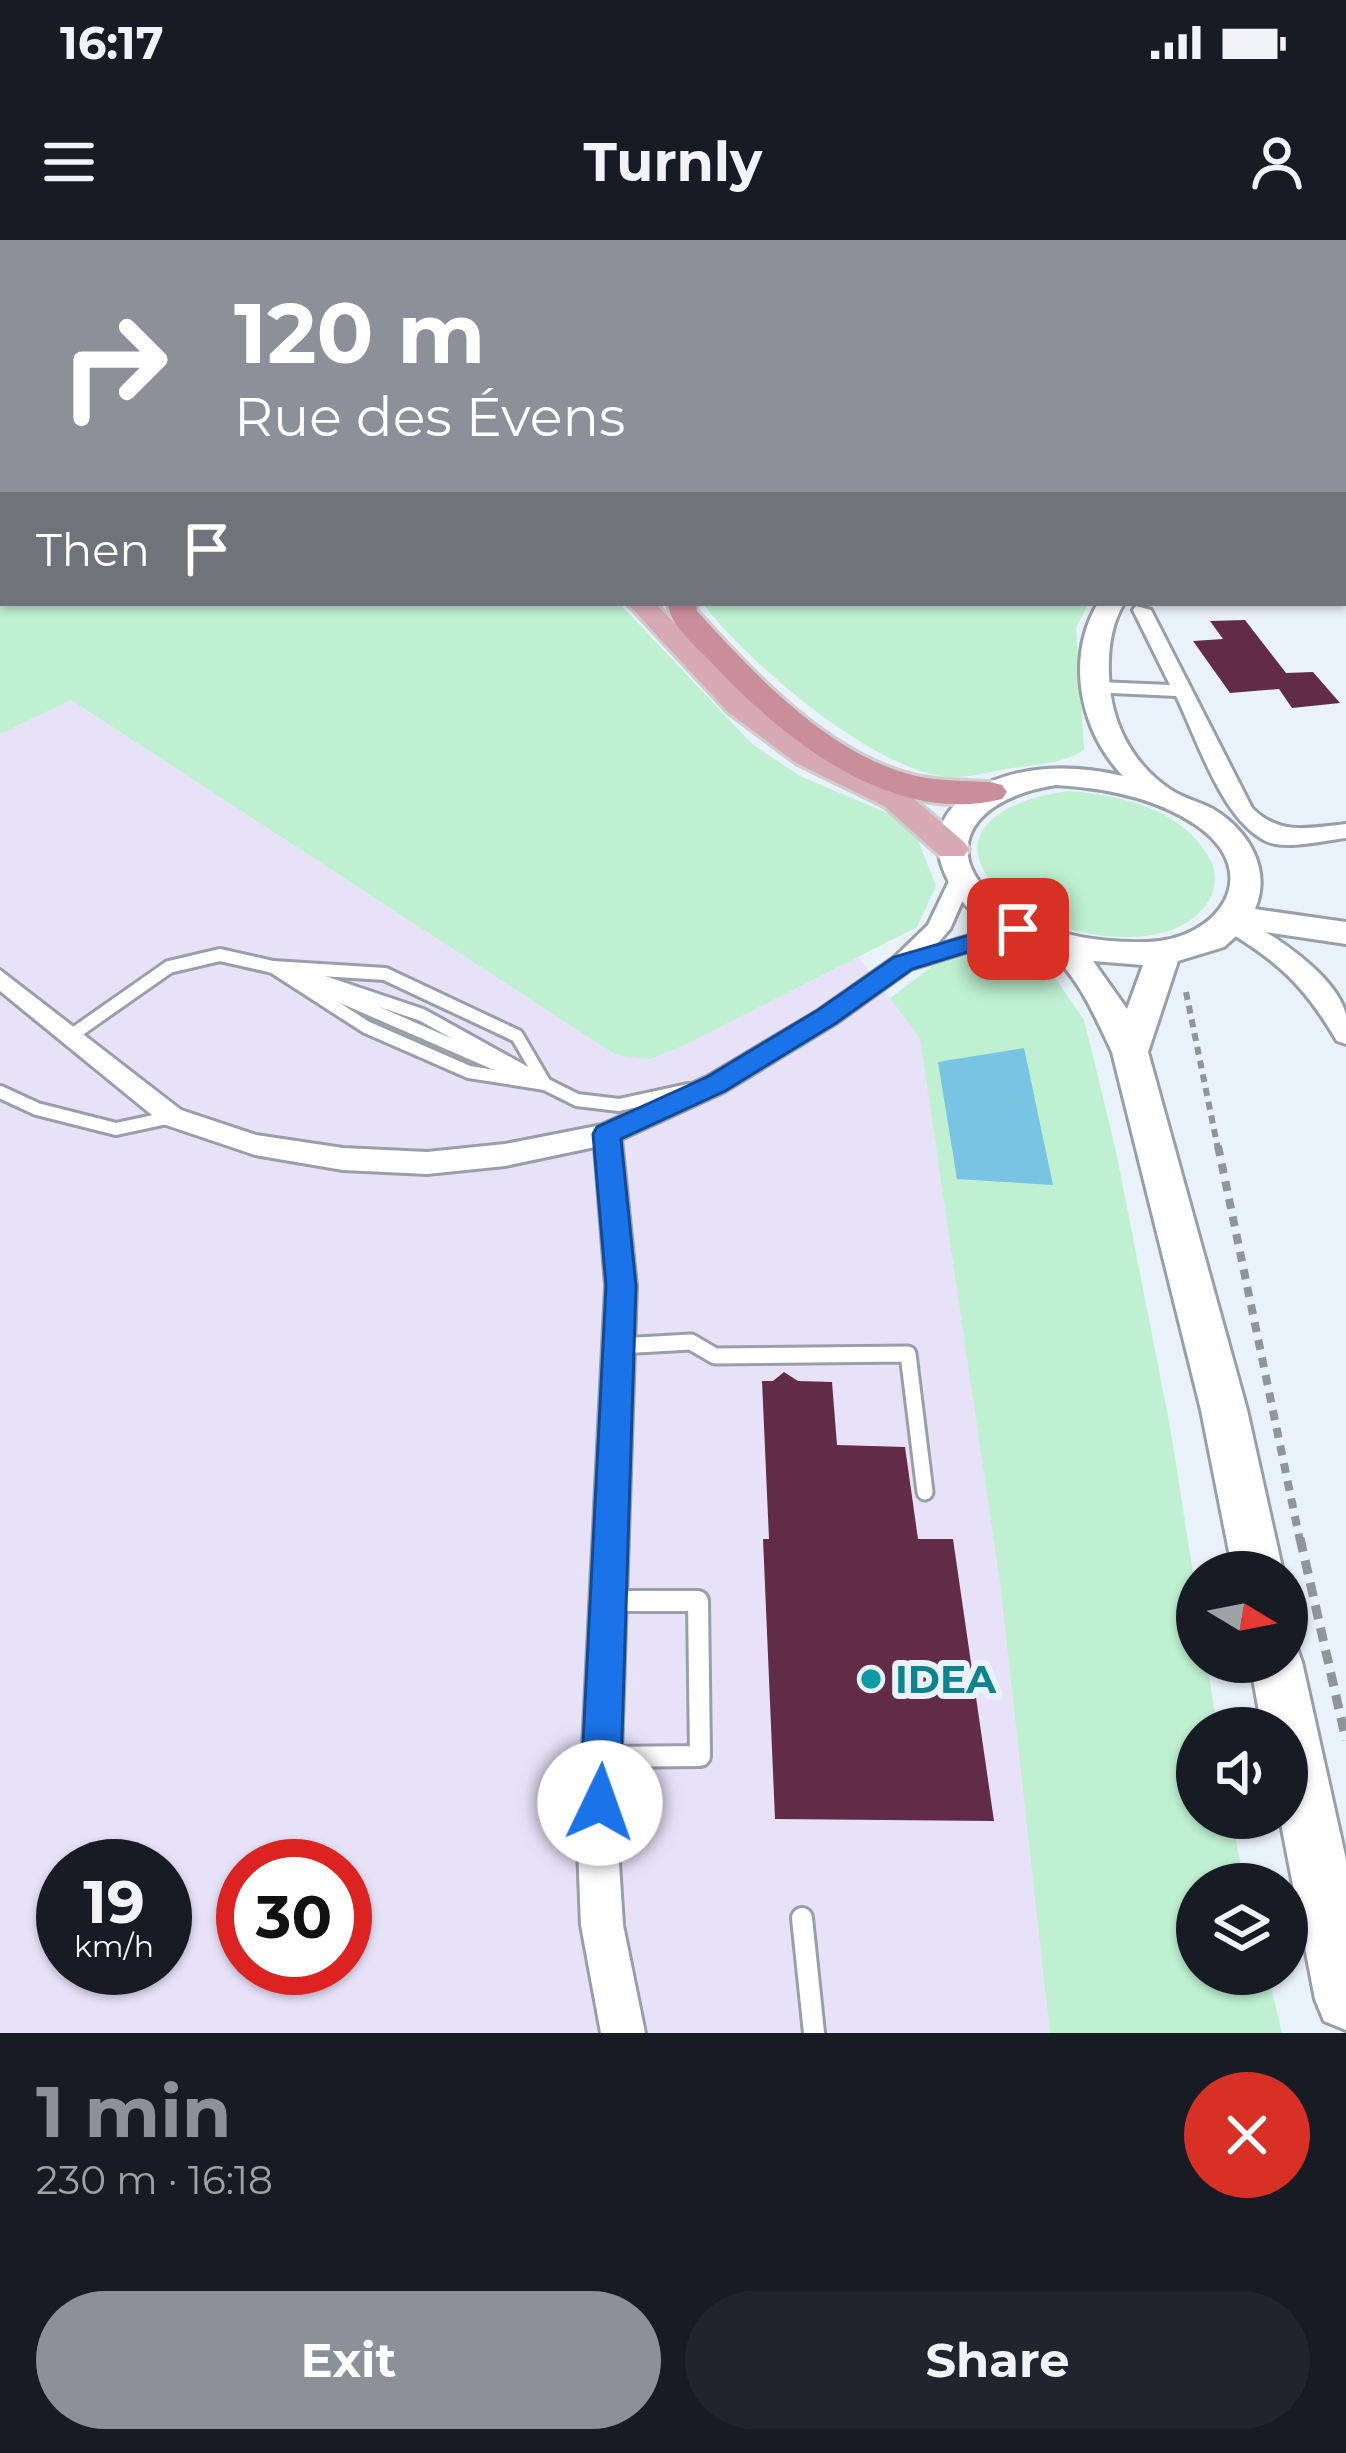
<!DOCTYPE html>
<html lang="en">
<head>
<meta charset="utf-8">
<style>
  :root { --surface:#171b24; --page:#20242c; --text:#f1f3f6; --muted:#9ea1a6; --accent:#8c9099 }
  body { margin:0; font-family:Montserrat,sans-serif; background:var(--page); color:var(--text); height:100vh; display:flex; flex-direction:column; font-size:45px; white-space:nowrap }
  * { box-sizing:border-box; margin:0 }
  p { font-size:39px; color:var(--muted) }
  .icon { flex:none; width:66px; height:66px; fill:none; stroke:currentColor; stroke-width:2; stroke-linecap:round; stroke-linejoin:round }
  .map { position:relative; height:1793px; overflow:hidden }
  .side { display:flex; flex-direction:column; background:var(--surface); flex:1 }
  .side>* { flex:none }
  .guide { position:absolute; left:0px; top:0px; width:1347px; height:366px; box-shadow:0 3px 9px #0004; background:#8c9099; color:#fff; overflow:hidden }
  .needle { width:78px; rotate:100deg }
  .buttons { position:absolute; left:1176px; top:1311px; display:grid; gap:24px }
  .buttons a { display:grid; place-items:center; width:132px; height:132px; border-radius:50%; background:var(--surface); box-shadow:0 3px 9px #0004; font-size:60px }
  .speed { position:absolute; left:36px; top:1599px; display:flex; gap:24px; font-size:60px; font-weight:700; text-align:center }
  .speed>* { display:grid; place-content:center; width:156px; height:156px; border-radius:50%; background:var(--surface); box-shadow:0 3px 9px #0004; line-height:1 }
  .speed small { font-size:30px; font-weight:400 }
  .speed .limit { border:18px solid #d22; background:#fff; color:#111 }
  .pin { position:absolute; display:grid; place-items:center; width:102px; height:102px; color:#fff; margin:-51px; border-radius:24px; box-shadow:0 6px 18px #0006 }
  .me { position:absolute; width:132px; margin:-66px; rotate:3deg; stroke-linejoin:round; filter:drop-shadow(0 0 9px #0008) }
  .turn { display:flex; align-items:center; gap:42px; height:252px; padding:0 36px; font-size:54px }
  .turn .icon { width:156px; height:156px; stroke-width:2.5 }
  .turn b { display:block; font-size:84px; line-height:102px }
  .then { display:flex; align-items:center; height:114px; padding:0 36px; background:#0003; gap:24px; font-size:45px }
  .round { display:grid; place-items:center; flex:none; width:126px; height:126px; border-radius:63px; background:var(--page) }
  .overview { display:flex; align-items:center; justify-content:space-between; height:204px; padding:0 36px }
  h1 { font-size:72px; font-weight:700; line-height:90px; color:var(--accent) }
  .primary-button { display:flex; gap:24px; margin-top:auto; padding:24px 36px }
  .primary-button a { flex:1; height:138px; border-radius:72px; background:var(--accent); color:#fff; font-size:48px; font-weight:700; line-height:138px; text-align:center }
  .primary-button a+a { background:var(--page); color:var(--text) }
  .status { display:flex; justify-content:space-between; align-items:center; height:84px; padding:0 60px; background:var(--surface); direction:ltr }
  .status svg { height:33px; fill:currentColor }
  header { display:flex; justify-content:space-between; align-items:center; height:156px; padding:0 36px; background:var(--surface); font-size:54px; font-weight:700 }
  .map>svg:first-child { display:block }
</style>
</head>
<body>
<div class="status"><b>16:17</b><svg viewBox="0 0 49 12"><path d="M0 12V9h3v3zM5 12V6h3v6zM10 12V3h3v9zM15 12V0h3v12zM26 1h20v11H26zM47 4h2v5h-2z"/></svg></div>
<header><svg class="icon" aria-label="menu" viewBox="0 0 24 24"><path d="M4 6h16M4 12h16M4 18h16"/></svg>Turnly<svg class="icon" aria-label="person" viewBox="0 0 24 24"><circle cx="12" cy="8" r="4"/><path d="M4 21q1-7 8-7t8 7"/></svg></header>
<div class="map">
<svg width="1346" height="1793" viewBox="0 0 1346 1793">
  <rect width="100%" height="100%" fill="#e9f1fa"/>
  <path fill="#e7e2f8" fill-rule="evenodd" d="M71 460 616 815 682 806 856 714 920 797 1048 1664 1059 1793H0V494ZM63 1626H165V1728H63ZM243 1626H345V1728H243Z"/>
  <g fill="#bef0d1">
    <polygon points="0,328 3,363 619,363 752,504 800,536 887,573 914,590 936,646 917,687 682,806 649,819 616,815 71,460 0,494"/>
    <path d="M702 363H1089L1076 387 1084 510C1062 524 1039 524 1013 528 984 532 961 542 931 534 856 515 750 423 702 363Z"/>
    <path d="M1070 551C1123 556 1184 569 1211 621 1219 638 1214 658 1201 671 1156 719 1038 694 998 650 941 587 1016 557 1070 551Z"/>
    <polygon points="986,711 1018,711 1043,720 1084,780 1116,911 1170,1187 1197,1358 1197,1422 1207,1422 1217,1488 1197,1488 1197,1578 1231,1578 1245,1644 1197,1644 1197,1734 1268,1734 1282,1793 1050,1793 1000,1342 920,798 890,758 934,725"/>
  </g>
  <polygon fill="#79c4e3" points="1024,808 1053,945 957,939 938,822"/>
  <g fill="#622c49">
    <polygon points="1245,380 1286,433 1313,432 1340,463 1292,468 1279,449 1230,453 1193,401 1223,399 1210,381"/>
    <polygon points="784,1132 798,1141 832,1142 837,1205 905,1207 918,1299 953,1299 994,1581 775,1579 763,1299 769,1299 762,1141 773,1141"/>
  </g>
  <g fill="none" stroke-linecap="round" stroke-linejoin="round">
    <defs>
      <polyline id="service-far3" points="174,3 183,0"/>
      <g id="service-far2">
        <polyline points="273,727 385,734 517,796 545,844"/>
        <polyline points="294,732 422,775 541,841"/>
        <polyline points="307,742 523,836"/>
        <polyline points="72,795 169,727 220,715 273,727 366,787 469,832 545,844 577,860 619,865 688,850"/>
        <polyline points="0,852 37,869 116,889 172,877"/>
      </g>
      <polyline id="service-far1" points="619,1106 691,1102 715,1116 908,1114 925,1252"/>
      <g id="service">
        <polyline points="602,1517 700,1516 698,1361 608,1361"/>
        <polyline points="802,1678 814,1793"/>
      </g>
      <g id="minor">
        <polygon points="632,0 645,0 648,3 635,3"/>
        <rect x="1344" y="11" width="2" height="6"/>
        <path d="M1136 366 1151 370 1252 568C1280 596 1309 588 1346 584V598C1324 600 1282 612 1262 599 1220 574 1198 501 1176 456L1091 452 1089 448 1098 442 1170 445 1133 370Z"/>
        <polygon points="961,632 972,639 950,689 935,706 1018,681 1026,684 1030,689 1026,694 911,729 836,783 725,851 621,899 636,1046 618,1608 623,1685 645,1793 601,1793 581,1685 578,1608 606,1046 595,907 505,926 427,934 343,930 255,915 163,884 0,751 0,730 181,870 256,895 343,908 427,912 505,904 602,885 707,837 818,771 895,717 928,685 950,639"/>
        <path d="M1230 675C1266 687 1337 735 1346 775 1346 783 1346 795 1346 804L1337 801C1304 745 1278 721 1222 688L1218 683Z"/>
      </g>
      <g id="secondary">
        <polygon points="307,0 327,0 329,3 309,3"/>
        <path d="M1098 363H1124C1111 385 1108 409 1109 434 1110 482 1132 524 1171 550 1183 558 1200 562 1213 569 1248 590 1272 629 1255 669L1346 682V704L1244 689 1224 707 1178 721 1148 812 1247 1170 1283 1332H1233L1201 1170 1112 812C1096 779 1078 734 1048 712 1034 702 1012 700 997 691 947 661 908 591 971 552 1016 524 1073 524 1123 536 1080 491 1065 419 1098 363ZM1056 545C1104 548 1155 557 1196 585 1266 633 1219 700 1147 702 1109 703 1066 698 1031 681 933 633 954 561 1056 545ZM1093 721 1143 725 1127 769Z"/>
        <polygon points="1287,1400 1295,1403 1302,1422 1346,1620 1346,1790 1324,1781 1315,1759 1280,1578 1287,1578 1287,1488 1262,1488 1250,1422 1287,1422"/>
      </g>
      <g id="primary">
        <rect x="0" y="292" width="3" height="16"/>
        <polygon points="627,363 655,363 750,460 818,509 906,552 964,602 969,609 964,616 940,616 884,566 796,523 728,472"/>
      </g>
      <g id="trunk">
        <rect x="1344" y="215" width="2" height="14"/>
        <path d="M668 363H696L697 371C755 435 829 515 916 536 940 541 966 541 990 542L1002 545 1007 552 1002 559C891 587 780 497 711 422 696 406 669 385 668 363Z"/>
      </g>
    </defs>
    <use href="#service-far3" stroke="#999fa8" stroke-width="9"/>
    <use href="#service-far2" stroke="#999fa8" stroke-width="18"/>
    <use href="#service-far1" stroke="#999fa8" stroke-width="21"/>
    <use href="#service" stroke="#999fa8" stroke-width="26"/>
    <use href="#minor" stroke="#999fa8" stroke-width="6"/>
    <use href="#secondary" stroke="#999fa8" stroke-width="6"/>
    <use href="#primary" stroke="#cececf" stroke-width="6"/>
    <use href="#trunk" stroke="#cececf" stroke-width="6"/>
    <polyline stroke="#8f959b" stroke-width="6" stroke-dasharray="8 6" stroke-linecap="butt" points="1186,752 1218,909"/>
    <polyline stroke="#8f959b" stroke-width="8" stroke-dasharray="10 8" stroke-linecap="butt" points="1218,906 1300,1301"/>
    <polyline stroke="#8f959b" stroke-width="9" stroke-dasharray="14 9" stroke-linecap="butt" points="1300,1298 1346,1500"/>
    <use href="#service-far3" stroke="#fff" stroke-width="6"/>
    <use href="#service-far2" stroke="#fff" stroke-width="12"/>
    <use href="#service-far1" stroke="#fff" stroke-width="15"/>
    <use href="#service" stroke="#fff" stroke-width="20"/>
    <use href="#minor" fill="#fff" fill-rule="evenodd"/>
    <use href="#secondary" fill="#fff" fill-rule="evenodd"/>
    <use href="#primary" fill="#d7aab3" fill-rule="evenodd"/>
    <use href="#trunk" fill="#ca8e9a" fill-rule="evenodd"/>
  </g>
  <polygon fill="#1a73e8" stroke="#114b97" stroke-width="3" points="1018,681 1030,689 1026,694 912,729 836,783 725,851 621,899 636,1046 620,1563 614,1577 600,1582 586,1577 580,1563 606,1046 593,894 597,887 707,837 818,770 894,717"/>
  <circle fill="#0f9aa8" stroke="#e9f1fa" stroke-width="4.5" cx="871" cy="1439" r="12"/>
  <g text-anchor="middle" stroke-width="12" stroke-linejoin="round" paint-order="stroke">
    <g font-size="39" font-weight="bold" fill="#0d838f" stroke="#e9f1fa" text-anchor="start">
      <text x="895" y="1453">IDEA</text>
    </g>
  </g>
</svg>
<div class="buttons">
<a><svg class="needle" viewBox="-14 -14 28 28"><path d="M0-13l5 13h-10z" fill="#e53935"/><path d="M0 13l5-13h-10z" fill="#9ea1a6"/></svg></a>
<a><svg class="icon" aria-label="sound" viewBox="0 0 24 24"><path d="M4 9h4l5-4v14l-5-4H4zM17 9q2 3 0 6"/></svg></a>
<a><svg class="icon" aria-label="layers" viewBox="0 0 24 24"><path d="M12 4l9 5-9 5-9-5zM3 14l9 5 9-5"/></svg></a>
</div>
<div class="speed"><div>19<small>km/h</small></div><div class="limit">30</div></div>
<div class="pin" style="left:1018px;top:689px;background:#d93025"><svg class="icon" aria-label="arrive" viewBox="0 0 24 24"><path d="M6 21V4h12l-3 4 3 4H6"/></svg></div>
<svg class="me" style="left:600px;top:1563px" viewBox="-20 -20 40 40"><circle r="19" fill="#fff"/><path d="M0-13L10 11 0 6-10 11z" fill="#1a73e8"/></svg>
<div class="guide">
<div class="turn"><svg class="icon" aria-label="right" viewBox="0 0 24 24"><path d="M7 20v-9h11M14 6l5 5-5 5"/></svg><div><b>120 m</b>Rue des Évens</div></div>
<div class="then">Then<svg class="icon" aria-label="arrive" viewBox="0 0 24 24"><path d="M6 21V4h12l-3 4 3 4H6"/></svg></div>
</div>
</div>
<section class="side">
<div class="overview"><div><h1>1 min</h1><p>230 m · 16:18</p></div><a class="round" style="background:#d93025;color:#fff"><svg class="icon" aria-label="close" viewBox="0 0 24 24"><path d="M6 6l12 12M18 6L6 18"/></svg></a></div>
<div class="primary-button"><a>Exit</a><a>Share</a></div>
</section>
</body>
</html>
